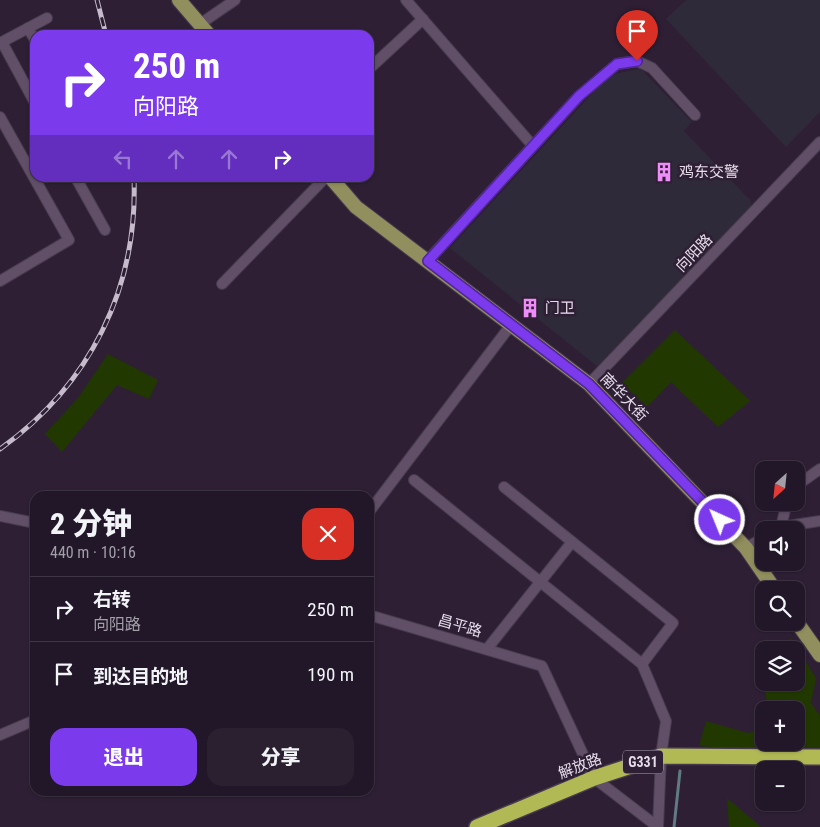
<!DOCTYPE html>
<html lang="zh">
<head>
<meta charset="utf-8">
<style>
  :root { --surface:#221728; --page:#2a2030; --text:#f1f3f6; --muted:#a29fa8; --line:#3f3645; --accent:#7c3aed }
  body { margin:0; font-family:"Roboto Condensed","Noto Sans SC",sans-serif; background:var(--page); color:var(--text); height:100vh; display:flex; flex-direction:column; font-size:19px; white-space:nowrap }
  * { box-sizing:border-box; margin:0 }
  p { font-size:16px; color:var(--muted) }
  .icon { flex:none; width:28px; height:28px; fill:none; stroke:currentColor; stroke-width:2; stroke-linecap:round; stroke-linejoin:round }
  .map { position:relative; flex:1; overflow:hidden }
  .panel { position:absolute; left:30px; top:491px; width:344px; height:305px; display:flex; flex-direction:column; background:var(--surface); border-radius:15px; box-shadow:0 1px 4px #0004,0 0 0 1px var(--line) }
  .panel>* { flex:none }
  .top-card { position:absolute; left:30px; top:30px; width:344px; height:152px; border-radius:15px; box-shadow:0 1px 4px #0004,0 0 0 1px var(--line); background:#7c3aed; color:#fff; overflow:hidden }
  .needle { width:32px; rotate:207deg }
  .tools { position:absolute; left:755px; top:461px; display:grid; gap:10px }
  .tools a { display:grid; place-items:center; width:50px; height:50px; border-radius:10px; background:var(--surface); box-shadow:0 1px 4px #0004,0 0 0 1px var(--line); font-size:25px }
  .pin { position:absolute; display:grid; place-items:center; width:42px; height:42px; color:#fff; margin:-51px -21px; border-radius:50% 50% 50% 0; rotate:-45deg; box-shadow:0 0 5px #0007 }
  .pin .icon { rotate:45deg }
  .me { position:absolute; width:55px; margin:-28px; rotate:316deg; stroke-linejoin:round; filter:drop-shadow(0 0 4px #0008) }
  .turn { display:flex; align-items:center; gap:18px; height:105px; padding:0 20px; font-size:22px }
  .turn .icon { width:65px; height:65px; stroke-width:2.5 }
  .turn b { display:block; font-size:35px; line-height:42px }
  .lanes { display:flex; align-items:center; height:48px; padding:0 20px; background:#0003; justify-content:center; gap:25px; direction:ltr }
  .lanes .off { opacity:.35 }
  .round { display:grid; place-items:center; flex:none; width:52px; height:52px; border-radius:15px; background:var(--page) }
  .head { display:flex; align-items:center; justify-content:space-between; height:85px; padding:0 20px }
  h1 { font-size:30px; font-weight:800; line-height:38px }
  .cta { display:flex; gap:10px; margin-top:auto; padding:10px 20px }
  .cta a { flex:1; height:58px; border-radius:15px; background:var(--accent); color:#fff; font-size:20px; font-weight:800; line-height:58px; text-align:center }
  .cta a+a { background:var(--page); color:var(--text) }
  ul { padding:0; list-style:none }
  li { display:flex; align-items:center; gap:15px; height:65px; padding:0 20px; border-top:1px solid var(--line) }
  li div { flex:1 }
  li b { display:block; font-size:19px }
  li em { font-style:normal }
  .map>svg:first-child { display:block }
</style>
</head>
<body>
<div class="map">
<svg width="820" height="827" viewBox="0 0 820 827">
  <rect width="100%" height="100%" fill="#2e1f35"/>
  <g fill="#2f2a3a">
    <polygon points="686,0 820,0 820,112 786,147 666,19"/>
    <polygon points="638,69 643,71 692,122 684,131 750,200 752,207 598,367 450,248 599,86 615,74"/>
  </g>
  <g fill="#213901">
    <polygon points="675,330 750,401 718,427 671,382 647,407 622,383"/>
    <polygon points="108,354 158,380 149,399 117,385 62,452 45,434 78,398"/>
    <polygon points="791,638 816,678 811,703 820,716 820,755 699,746 706,721 748,733 764,727 764,742 796,742 796,710 767,710 765,683 796,682 796,650 776,650"/>
    <polygon points="727,798 761,827 729,827"/>
  </g>
  <g fill="none" stroke-linecap="round" stroke-linejoin="round">
    <polyline stroke="#607b83" stroke-width="3" points="674,827 680,771"/>
    <defs>
      <g id="minor">
        <polyline points="406,0 533,146"/>
        <polyline points="200,24 235,0"/>
        <polyline points="28,28 35,40"/>
        <polyline points="2,42 35,103"/>
        <polyline points="0,43 47,18"/>
        <polyline points="369,69 423,19"/>
        <polyline points="0,117 69,240 0,281"/>
        <polyline points="76,178 105,230"/>
        <polyline points="427,261 579,96 617,64 637,61 652,68 695,115"/>
        <polyline points="222,284 325,178"/>
        <polyline points="589,384 820,142"/>
        <polyline points="414,480 642,664 666,721 661,756 658,827"/>
        <polyline points="796,486 820,469"/>
        <polyline points="504,487 673,623 642,664"/>
        <polyline points="369,512 511,325"/>
        <polyline points="0,516 35,523"/>
        <polyline points="781,527 787,502"/>
        <polyline points="776,530 781,527 820,521"/>
        <polyline points="746,548 764,537"/>
        <polyline points="369,615 542,666 594,778 658,827"/>
        <polyline points="487,649 572,542"/>
        <polyline points="0,735 35,720"/>
      </g>
      <g id="major">
        <polyline points="179,0 209,35"/>
        <polyline points="331,178 356,207 589,384 746,548 775,590"/>
        <polyline points="796,621 820,655"/>
      </g>
      <polyline id="highway" points="477,827 594,778 661,756 820,757"/>
    </defs>
    <use href="#minor" stroke="#483b4e" stroke-width="12"/>
    <use href="#major" stroke="#483b4e" stroke-width="16"/>
    <use href="#highway" stroke="#483b4e" stroke-width="18"/>
    <use href="#minor" stroke="#614f68" stroke-width="10"/>
    <use href="#major" stroke="#918f5d" stroke-width="14"/>
    <use href="#highway" stroke="#b1b955" stroke-width="15"/>
    <defs>
      <g id="rail">
        <polyline points="97,0 106,35"/>
        <path d="M0 449C90 385 138 288 134 178"/>
      </g>
    </defs>
    <use href="#rail" stroke="#c6bbcc" stroke-width="5"/>
    <use href="#rail" stroke="#2e1f35" stroke-width="3" stroke-dasharray="9" stroke-linecap="butt"/>
  </g>
  <g fill="none" stroke-linecap="round" stroke-linejoin="round">
    <defs>
      <polyline id="route" points="637,61 617,64 579,96 428,261 589,384 720,520"/>
    </defs>
    <use href="#route" stroke="#51269a" stroke-width="12"/>
    <use href="#route" stroke="#7c3aed" stroke-width="9"/>
  </g>
  <defs>
    <symbol id="building-bare" viewBox="-9 -9 18 18"><path d="M-4-6H4V6H1V3H-1V6H-4ZM-2.5-4.3h1.7v1.8h-1.7ZM.8-4.3h1.7v1.8H.8ZM-2.5-1h1.7V.8h-1.7ZM.8-1h1.7V.8H.8Z" fill="#ee8cf8" stroke="#2e1f35" stroke-width="2.5" paint-order="stroke"/></symbol>
  </defs>
  <g fill-rule="evenodd">
    <use href="#building-bare" x="650" y="158" width="28" height="28"/>
    <use href="#building-bare" x="516" y="294" width="28" height="28"/>
  </g>
  <g text-anchor="middle" stroke-width="5" stroke-linejoin="round" paint-order="stroke">
    <rect fill="#2e1f35" stroke="#afa3b4" stroke-width="1" x="623" y="750.5" width="40" height="23" rx="4"/>
    <g font-size="14" font-weight="bold" fill="#e6dceb">
      <text x="643" y="767">G331</text>
    </g>
    <g font-size="15" fill="#e6dceb" stroke="#2e1f35" text-anchor="start">
      <text x="679" y="177">鸡东交警</text>
      <text x="545" y="313">门卫</text>
    </g>
    <g font-size="15" fill="#e6dceb" stroke="#2e1f35">
      <text transform="translate(694 253) rotate(-46)" y="5">向阳路</text>
      <text transform="translate(624 397) rotate(46)" y="5">南华大街</text>
      <text transform="translate(460 626) rotate(16)" y="5">昌平路</text>
      <text transform="translate(580 766) rotate(-21)" y="5">解放路</text>
    </g>
  </g>
</svg>
<div class="tools">
<a><svg class="needle" viewBox="-14 -14 28 28"><path d="M0-13l5 13h-10z" fill="#e53935"/><path d="M0 13l5-13h-10z" fill="#a29fa8"/></svg></a>
<a><svg class="icon" aria-label="sound" viewBox="0 0 24 24"><path d="M4 9h4l5-4v14l-5-4H4zM17 9q2 3 0 6"/></svg></a>
<a><svg class="icon" aria-label="search" viewBox="0 0 24 24"><circle cx="10" cy="10" r="6"/><path d="M15 15l6 6"/></svg></a>
<a><svg class="icon" aria-label="layers" viewBox="0 0 24 24"><path d="M12 4l9 5-9 5-9-5zM3 14l9 5 9-5"/></svg></a>
<a>+</a>
<a>−</a>
</div>
<div class="pin" style="left:637px;top:61px;background:#d93025"><svg class="icon" aria-label="arrive" viewBox="0 0 24 24"><path d="M6 21V4h12l-3 4 3 4H6"/></svg></div>
<svg class="me" style="left:720px;top:520px" viewBox="-20 -20 40 40"><circle r="17" fill="#7c3aed" stroke="#fff" stroke-width="3"/><path d="M0-11L8 9 0 5-8 9z" fill="#fff"/></svg>
<div class="top-card">
<div class="turn"><svg class="icon" aria-label="right" viewBox="0 0 24 24"><path d="M7 20v-9h11M14 6l5 5-5 5"/></svg><div><b>250 m</b>向阳路</div></div>
<div class="lanes"><svg class="icon off" aria-label="left" viewBox="0 0 24 24"><path d="M17 20v-9H6M10 6l-5 5 5 5"/></svg><svg class="icon off" aria-label="ahead" viewBox="0 0 24 24"><path d="M12 20V5M6 11l6-6 6 6"/></svg><svg class="icon off" aria-label="ahead" viewBox="0 0 24 24"><path d="M12 20V5M6 11l6-6 6 6"/></svg><svg class="icon" aria-label="right" viewBox="0 0 24 24"><path d="M7 20v-9h11M14 6l5 5-5 5"/></svg></div>
</div>
<section class="panel">
<div class="head"><div><h1>2 分钟</h1><p>440 m · 10:16</p></div><a class="round" style="background:#d93025;color:#fff"><svg class="icon" aria-label="close" viewBox="0 0 24 24"><path d="M6 6l12 12M18 6L6 18"/></svg></a></div>
<ul>
<li><svg class="icon" aria-label="right" viewBox="0 0 24 24"><path d="M7 20v-9h11M14 6l5 5-5 5"/></svg><div><b>右转</b><p>向阳路</p></div><em>250 m</em></li>
<li><svg class="icon" aria-label="arrive" viewBox="0 0 24 24"><path d="M6 21V4h12l-3 4 3 4H6"/></svg><div><b>到达目的地</b></div><em>190 m</em></li>
</ul>
<div class="cta"><a>退出</a><a>分享</a></div>
</section>
</div>
</body>
</html>
